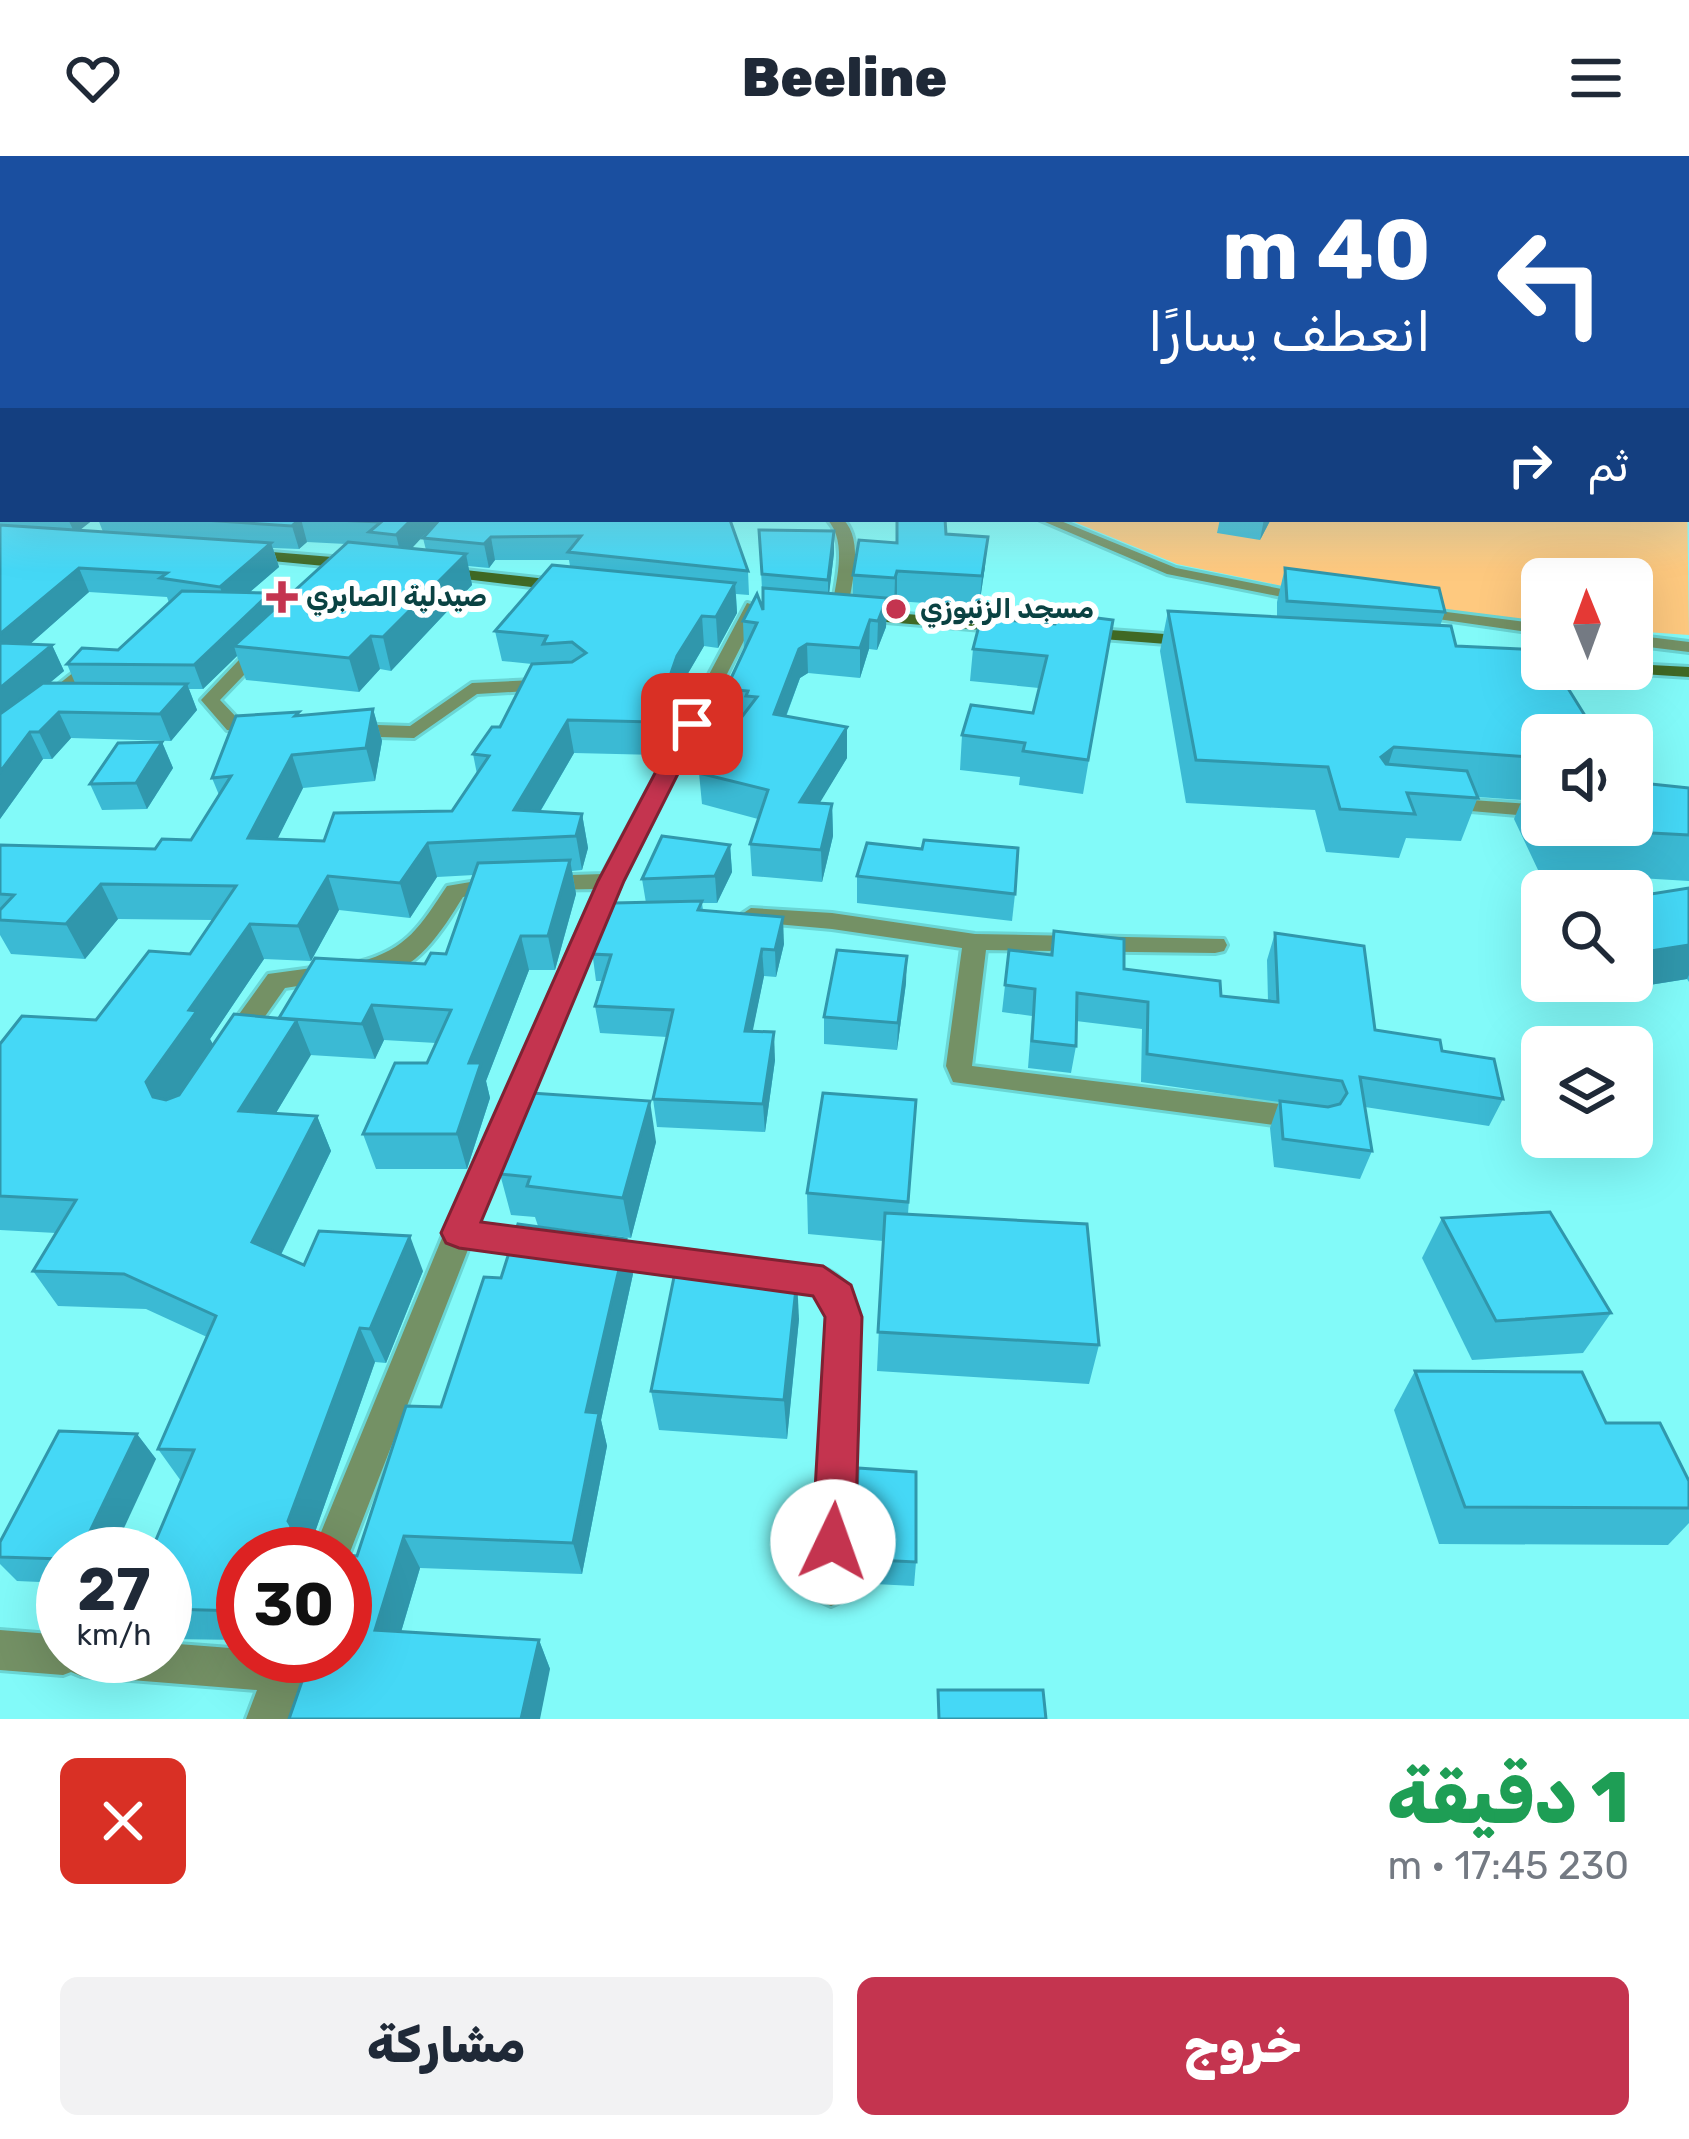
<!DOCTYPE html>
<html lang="ar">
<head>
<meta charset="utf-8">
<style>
  :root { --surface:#fff; --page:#f2f2f3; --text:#1f2937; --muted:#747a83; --accent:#c4344f }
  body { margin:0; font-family:Rubik,"Noto Naskh Arabic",sans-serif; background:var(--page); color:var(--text); direction:rtl; height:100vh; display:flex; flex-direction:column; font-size:45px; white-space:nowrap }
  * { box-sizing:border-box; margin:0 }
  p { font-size:39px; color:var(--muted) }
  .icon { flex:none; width:66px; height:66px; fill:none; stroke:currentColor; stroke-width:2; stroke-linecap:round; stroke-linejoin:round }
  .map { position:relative; height:1563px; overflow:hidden; direction:ltr }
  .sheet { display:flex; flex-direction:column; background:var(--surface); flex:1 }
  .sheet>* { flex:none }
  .top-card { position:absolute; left:0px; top:0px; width:1689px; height:366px; box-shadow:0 12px 48px #0002; direction:rtl; background:#1a4fa0; color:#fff; overflow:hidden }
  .needle { width:78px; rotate:359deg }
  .tools { position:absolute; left:1521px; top:402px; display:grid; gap:24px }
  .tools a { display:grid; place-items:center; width:132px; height:132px; border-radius:18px; background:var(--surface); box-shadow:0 12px 48px #0002; font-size:60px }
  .speed { position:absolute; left:36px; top:1371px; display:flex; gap:24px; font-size:60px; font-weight:700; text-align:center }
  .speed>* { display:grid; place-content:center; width:156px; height:156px; border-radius:50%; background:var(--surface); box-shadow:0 12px 48px #0002; line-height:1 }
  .speed small { font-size:30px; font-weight:400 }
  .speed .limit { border:18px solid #d22; background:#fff; color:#111 }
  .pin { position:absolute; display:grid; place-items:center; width:102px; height:102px; color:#fff; margin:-51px; border-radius:24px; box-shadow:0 6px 18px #0006 }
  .me { position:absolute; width:132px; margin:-66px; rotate:3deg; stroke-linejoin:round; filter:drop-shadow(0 0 9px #0008) }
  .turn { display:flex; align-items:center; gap:42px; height:252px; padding:0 60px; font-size:54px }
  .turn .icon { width:156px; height:156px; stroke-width:2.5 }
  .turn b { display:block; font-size:84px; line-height:102px }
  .then { display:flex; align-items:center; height:114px; padding:0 60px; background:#0003; gap:24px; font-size:45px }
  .round { display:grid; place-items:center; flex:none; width:126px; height:126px; border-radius:18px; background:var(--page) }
  .head { display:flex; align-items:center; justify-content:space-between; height:204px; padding:0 60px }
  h1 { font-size:72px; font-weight:800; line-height:90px; color:#1e9e55 }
  .action { display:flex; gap:24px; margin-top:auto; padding:24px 60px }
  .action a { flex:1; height:138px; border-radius:18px; background:var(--accent); color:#fff; font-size:48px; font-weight:800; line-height:138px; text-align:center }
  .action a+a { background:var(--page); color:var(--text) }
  header { display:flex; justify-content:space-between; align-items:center; height:156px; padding:0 60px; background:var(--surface); font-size:54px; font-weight:800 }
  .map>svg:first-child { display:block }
</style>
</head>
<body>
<header><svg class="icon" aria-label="menu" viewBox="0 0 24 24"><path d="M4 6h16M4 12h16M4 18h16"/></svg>Beeline<svg class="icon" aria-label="heart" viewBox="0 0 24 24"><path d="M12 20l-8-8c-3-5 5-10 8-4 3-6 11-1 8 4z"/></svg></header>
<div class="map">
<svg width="1689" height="1563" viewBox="0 0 1689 1563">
  <rect width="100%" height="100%" fill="#82faf9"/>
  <polygon fill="#fec97f" points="1686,264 1689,479 1632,475 1632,423 1542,423 1542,470 1330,440 1177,408 1067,363 1686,363"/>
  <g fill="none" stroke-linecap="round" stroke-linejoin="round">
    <defs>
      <g id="service">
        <polygon points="1038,363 1056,363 1176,412 1307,438 1314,442 1307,446 1167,418"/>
        <polygon points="1415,452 1542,468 1542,478 1410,459 1408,456"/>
        <polygon points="1632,479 1689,486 1689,496 1632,489"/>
      </g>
      <g id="minor">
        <path d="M827 363H843C865 385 851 430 847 458L839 463 831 458C835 428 849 387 827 363Z"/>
        <polygon points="747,447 761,451 622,725 478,1067 557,1080 561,1089 557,1098 546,1102 469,1091 345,1409 345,1398 312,1398 444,1077 596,733 541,734 530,727 541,720 603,718"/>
        <polygon points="262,485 268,486 268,494 220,544 239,564 263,565 273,571 263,577 227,574 201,544 256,486"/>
        <polygon points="79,512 85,513 85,521 7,589 0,591 0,575"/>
        <polygon points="554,523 561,525 561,533 477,538 414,582 345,580 335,574 345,568 410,570 472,527"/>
        <polygon points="1443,642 1542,649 1542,661 1436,652 1432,648"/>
        <path d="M500 721 511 728 508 733 463 741C441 776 409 830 359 818L356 812 359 806C408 793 420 770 447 730Z"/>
        <polygon points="751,752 832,757 975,778 1224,783 1227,789 1224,795 1215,797 986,794 972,910 1304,951 1314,954 1318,962 1314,970 1304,973 953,926 946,910 962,792 832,773 743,765 739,760"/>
        <polygon points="334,809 346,817 343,823 285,832 242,893 224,893 220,886 224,879 268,818"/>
        <path d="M598 1083 823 1112C846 1121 853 1138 859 1161L850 1431 844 1444 831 1450 818 1444 812 1431 827 1161 824 1148 815 1138 598 1109 587 1105 583 1096 587 1087Z"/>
        <polygon points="0,1474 63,1479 63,1500 165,1500 165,1487 243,1493 243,1500 310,1500 288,1563 246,1563 257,1534 81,1520 71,1516 63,1519 0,1514"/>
      </g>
      <g id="secondary">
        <polygon points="247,394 356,403 364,408 356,413 241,402 241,396"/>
        <polygon points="438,411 565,425 573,430 565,435 432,419 432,413"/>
        <polygon points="856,454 1007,466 1016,471 1007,476 850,463 850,455"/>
        <polygon points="1083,472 1192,480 1201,485 1192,490 1077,481 1077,473"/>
        <polygon points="1632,508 1689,511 1689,521 1626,517 1623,513 1632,513"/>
      </g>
    </defs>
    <use href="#service" stroke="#6ad5d4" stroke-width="6"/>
    <use href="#minor" stroke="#6ad5d4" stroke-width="6"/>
    <use href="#secondary" stroke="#6ad5d4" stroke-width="6"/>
    <use href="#service" fill="#749165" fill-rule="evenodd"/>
    <use href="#minor" fill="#749165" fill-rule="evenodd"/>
    <use href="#secondary" fill="#406924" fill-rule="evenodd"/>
  </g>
  <g fill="#3bbad4" fill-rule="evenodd">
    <path d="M3 317V363H94L79 374 103 376 98 363H439L411 392 426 394 423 382 726 364 748 415 749 439 736 438 737 457 718 492 704 490 680 531 658 599 574 597 540 656 582 658 588 692 582 714 572 715 576 738 555 814H529L486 925 490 942 467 1013H376L363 978 427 907 436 887 384 884 375 903 310 899 276 957 317 960 331 995 281 1099 304 1109 423 1115 386 1207 375 1206 308 1396 243 1398V1484L169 1483 165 1478V1398L181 1325 158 1293 207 1181 146 1153 58 1150 33 1115 56 1077 0 1074V888L96 864 190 798 213 764 118 763 85 803 11 798 0 779V689L155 693 191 684 219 639 212 622 300 559 373 553 382 585 375 625 303 632 277 683 324 685 452 655 477 618 473 598 500 571 532 508 502 505 495 475 570 410 569 404H495L489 412 468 410 472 429 391 515 380 513 359 536 246 524 237 500 203 533H189L197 554 171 585 71 582 52 603H43L0 663V350ZM307 386 346 388 275 452 270 437 250 436 279 411 273 392 299 393ZM89 436 167 441 169 447 118 494 67 508 75 527H49L64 515 52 489 30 488ZM474 719 446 798 425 808 213 889 210 883 264 803 311 805 339 754 410 762 437 721Z"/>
    <polygon points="896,363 945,363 946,378 985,410 979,451 897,445 894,452 887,452 886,471 877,494 869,493 860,522 808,517 800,522 786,561 847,571 847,602 819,647 832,648 833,680 822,726 752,720 750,688 758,663 702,648 699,617 739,564 728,563 726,533 744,494 743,465 763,454 759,374 834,375 834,397 829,437 853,439 853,419 896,387"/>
    <polygon points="1220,363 1271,363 1260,384 1217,377"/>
    <polygon points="1285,412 1445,456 1440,470 1456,490 1542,579 1542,669 1632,669 1689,632 1689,725 1539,716 1514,663 1522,644 1478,641 1461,685 1406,682 1399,702 1326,696 1315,654 1186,647 1160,495 1168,455 1277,461 1277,446"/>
    <polygon points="1113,464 1083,638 1019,629 1020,621 960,614 962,579 1033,557 1039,532 970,525 973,493 1055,468"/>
    <polygon points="162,586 173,612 147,653 102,654 90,628"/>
    <polygon points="730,689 732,716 717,747 702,747 703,754 784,788 776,821 764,820 752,876 775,904 765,976 657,971 653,943 667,881 600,877 595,850 603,825 596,825 591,787 646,747 642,723"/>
    <polygon points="922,693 1015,738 1012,765 857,747 857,720"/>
    <polygon points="1689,732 1689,826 1687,823 1618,834 1609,825 1632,825 1632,741"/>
    <polygon points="1054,775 1124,813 1221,840 1268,845 1267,804 1275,777 1375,874 1442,895 1503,943 1489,970 1365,951 1372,995 1360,1023 1274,1011 1270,972 1279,946 1141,926 1142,873 1076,865 1076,890 1071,917 1028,912 1032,860 1002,856 1009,794 1050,799"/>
    <polygon points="906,827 897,894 824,888 824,861"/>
    <polygon points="916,944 908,1058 1099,1189 1089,1228 877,1215 883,1085 808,1078 807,1037"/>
    <polygon points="656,986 631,1082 538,1070 535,1061 511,1059 500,1018"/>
    <polygon points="1442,1062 1611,1157 1583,1197 1472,1204 1422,1102"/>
    <polygon points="633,1118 601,1264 607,1290 582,1418 420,1412 401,1476 539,1484 550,1513 305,1517 295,1504 357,1400 441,1251 501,1122"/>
    <polygon points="799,1163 787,1283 659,1274 651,1235"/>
    <polygon points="1415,1215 1606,1267 1689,1325 1689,1367 1668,1389 1439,1388 1394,1254"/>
    <polygon points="137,1278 156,1303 63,1398 63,1427 17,1425 0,1408 0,1386"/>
    <polygon points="858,1312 916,1406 914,1430 855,1427"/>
  </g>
  <g fill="#3097ac">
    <polygon points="3,245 3,270 0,273 0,248"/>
    <polygon points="3,275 3,299 0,300 0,277"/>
    <polygon points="68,363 94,363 75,378"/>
    <polygon points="301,363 307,386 299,393 292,370"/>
    <polygon points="412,363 439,363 402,403 396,379"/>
    <polygon points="1264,363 1271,363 1260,384"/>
    <polygon points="834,375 834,397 828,447 828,424"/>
    <polygon points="491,381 495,404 489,412 484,388"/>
    <polygon points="988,381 985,410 979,451 982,420"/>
    <polygon points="271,387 279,411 228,455 220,431"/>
    <polygon points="466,398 472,429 391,515 383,481"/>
    <polygon points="79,412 89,436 3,512 0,506 0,478"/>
    <polygon points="897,415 897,445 894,452 895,422"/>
    <polygon points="735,427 737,457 718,492 716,461"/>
    <polygon points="270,437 277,460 234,490 237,500 203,533 194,509"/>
    <polygon points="887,442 886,471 877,494 878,465"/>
    <polygon points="702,460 704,490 680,531 658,599 654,566 677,500"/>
    <polygon points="870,464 869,493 860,522 860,492"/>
    <polygon points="371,480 380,513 359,536 349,502"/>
    <polygon points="807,488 808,517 800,522 775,589 774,558 799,493"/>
    <polygon points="52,489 64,515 0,569 0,532"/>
    <polygon points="187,528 197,554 171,585 160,558"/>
    <polygon points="373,553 382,585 375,625 366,592"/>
    <polygon points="59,556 71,582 52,603 39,576"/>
    <polygon points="568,564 574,597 524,683 514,654"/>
    <polygon points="847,571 847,602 801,678 800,646"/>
    <polygon points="30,576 43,603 0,663 0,616"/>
    <polygon points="162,586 173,612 147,653 136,627"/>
    <polygon points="1394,591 1380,634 1381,601"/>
    <polygon points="292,599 303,632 261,716 248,682"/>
    <polygon points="832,648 833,680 822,726 821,694"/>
    <polygon points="582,658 588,692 582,714 576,680"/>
    <polygon points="428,687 437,721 410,762 400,727"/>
    <polygon points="730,689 732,716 717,747 715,720"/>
    <polygon points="570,704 576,738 555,814 548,780"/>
    <polygon points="328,720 339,754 311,805 298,770"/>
    <polygon points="101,728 118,763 85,803 66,768"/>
    <polygon points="783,761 784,788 776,821 775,794"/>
    <polygon points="250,768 264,803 210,883 214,890 165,961 146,926 189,854"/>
    <polygon points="521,780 529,814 486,925 490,942 467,1013 457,978 469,907"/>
    <polygon points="1689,789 1689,819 1687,823 1618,834 1623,825 1632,825 1632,808 1638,797"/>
    <polygon points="762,793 764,820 747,903 745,875"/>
    <polygon points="907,800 906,827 897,894 898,867"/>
    <polygon points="372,849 384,884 375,903 362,868"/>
    <polygon points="297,864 311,899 256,990 239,955"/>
    <polygon points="774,876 775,904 765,976 763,948"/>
    <polygon points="650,945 656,986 631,1082 623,1042"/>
    <polygon points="317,960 331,995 270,1121 252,1086"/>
    <polygon points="410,1080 423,1115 386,1207 370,1173"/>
    <polygon points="626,1083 633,1118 601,1264 607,1290 582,1418 573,1387 586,1256"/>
    <polygon points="797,1123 799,1163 787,1283 784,1244"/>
    <polygon points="360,1172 375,1206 308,1396 282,1395 288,1365"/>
    <polygon points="137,1278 156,1303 112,1398 79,1398"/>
    <polygon points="404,1380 420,1412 393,1503 375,1474"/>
    <polygon points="539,1484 550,1513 540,1563 521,1563"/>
  </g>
  <g fill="#45d8f6" stroke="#3097ac" stroke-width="3">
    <polygon points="0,195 3,195 3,245 0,248"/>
    <polygon points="3,317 3,350 0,350 0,320"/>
    <polygon points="189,363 300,363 292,370"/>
    <polygon points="311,363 412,363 396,379 369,376 381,366"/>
    <polygon points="440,363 730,364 748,415 568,396 581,380 491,381 484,388 423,382"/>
    <polygon points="897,363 945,363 946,378 988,381 982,420 897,415 895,422 853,419 859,384 897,387"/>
    <polygon points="0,369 271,387 220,431 160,422 167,417 79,412 0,478"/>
    <polygon points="759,374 834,375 828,424 762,418"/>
    <polygon points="348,386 466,398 383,481 371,480 349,502 234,490"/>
    <polygon points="552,409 735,427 716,461 702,460 677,500 654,566 568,564 514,654 582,658 576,680 428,687 400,727 328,720 298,770 250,768 189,854 197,855 146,926 153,941 166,944 179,939 234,858 297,864 239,955 317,960 252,1086 304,1109 319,1075 410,1080 370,1173 360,1172 288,1365 291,1370 282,1395 327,1398 243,1398 243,1455 165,1453 165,1398 150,1398 194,1294 158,1293 216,1160 124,1118 33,1115 76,1044 0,1040 0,888 22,860 96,864 149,795 190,798 236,730 101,728 66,768 0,764 0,754 14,739 0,738 0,689 155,693 162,683 191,684 231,620 212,622 236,560 299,556 295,560 373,553 366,592 292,599 248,682 324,685 334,657 452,655 489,600 473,598 492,571 500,571 532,508 572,506 586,497 572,486 543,488 547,480 495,475"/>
    <polygon points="1285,412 1439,432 1445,456 1287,445"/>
    <polygon points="763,432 887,442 878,465 870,464 860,492 807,488 799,493 774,558 847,571 800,646 832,648 821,694 750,688 768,634 699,617 757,541 746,540 748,535 726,533 757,467 743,465 757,438 763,454"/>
    <polygon points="182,435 270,437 194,509 67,508 82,492 118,494"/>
    <polygon points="1168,455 1451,470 1456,490 1542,494 1542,513 1556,513 1597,579 1542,579 1542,602 1394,591 1381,601 1386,608 1467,615 1478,642 1407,637 1415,658 1340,653 1328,611 1196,604"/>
    <polygon points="1058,457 1113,464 1088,604 1023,595 1025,587 962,579 971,549 1033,557 1047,500 973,493 981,462 1055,468"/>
    <polygon points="0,487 52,489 0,532"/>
    <polygon points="43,527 187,528 160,558 59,556 39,576 30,576 0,616 0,558"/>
    <polygon points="162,586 136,627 90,628 118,587"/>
    <polygon points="1532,620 1542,620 1542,638"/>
    <polygon points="1632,626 1689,632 1689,679 1559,672 1558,669 1632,669"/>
    <polygon points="662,680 730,689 715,720 642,723"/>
    <polygon points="924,684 1018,692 1015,738 857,720 867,687 922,693"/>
    <polygon points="570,704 548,780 521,780 469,907 481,907 457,978 363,978 395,907 427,907 451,854 372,849 362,868 279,862 315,802 425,808 431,797 446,798 478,707"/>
    <polygon points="1689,732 1689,789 1638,797 1632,791 1632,741"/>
    <polygon points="702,745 698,754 783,761 775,794 762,793 745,875 774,876 763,948 653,943 673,854 595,850 611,799 591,798 596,787 591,787 614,747"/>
    <polygon points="1054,775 1124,783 1124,813 1220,825 1221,840 1278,846 1275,777 1364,790 1375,874 1440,884 1442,895 1494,903 1503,943 1360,921 1372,995 1283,983 1280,945 1328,951 1340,948 1347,937 1342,925 1147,898 1148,846 1077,837 1076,890 1032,885 1035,833 1005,829 1009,794 1052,799"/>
    <polygon points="837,794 907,800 898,867 824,861"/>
    <polygon points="531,937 650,945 623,1042 527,1030 530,1021 500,1018"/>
    <polygon points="823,937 916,944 908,1046 807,1037"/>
    <polygon points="1550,1056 1611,1157 1496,1165 1442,1062"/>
    <polygon points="885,1057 1087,1068 1099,1189 878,1176"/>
    <polygon points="518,1068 626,1083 586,1256 599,1257 573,1387 404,1380 375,1474 539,1484 521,1563 289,1563 309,1505 295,1504 296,1500 345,1500 345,1399 357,1400 406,1250 441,1251 484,1121 501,1122"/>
    <polygon points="675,1116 797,1123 784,1244 651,1235"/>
    <polygon points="1415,1215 1582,1216 1606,1267 1660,1267 1689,1325 1689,1352 1465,1351"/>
    <polygon points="59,1275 137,1278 79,1398 63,1398 63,1403 0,1401 0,1386"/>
    <polygon points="858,1312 916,1316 916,1406 855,1403"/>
    <polygon points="938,1534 1043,1534 1046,1563 939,1563"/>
  </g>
  <linearGradient id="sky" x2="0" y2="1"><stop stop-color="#87bbf1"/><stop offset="0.47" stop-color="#c7fdfc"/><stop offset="1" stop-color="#c7fdfc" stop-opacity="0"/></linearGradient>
  <rect width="1689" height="414" fill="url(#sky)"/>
  <polygon fill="#c4344f" stroke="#7f2233" stroke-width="3" points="692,562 703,568 624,725 481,1066 823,1110 851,1129 862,1161 855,1386 848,1401 833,1407 818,1401 812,1386 825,1161 813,1140 459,1092 446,1087 441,1077 598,725 681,568"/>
  <g fill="#c4344f" stroke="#fff" stroke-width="4.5">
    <path d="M276 423h12v12h12v12h-12v12h-12v-12h-12v-12h12z"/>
    <circle cx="896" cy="453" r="12"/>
  </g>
  <g text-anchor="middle" stroke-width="12" stroke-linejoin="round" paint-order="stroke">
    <g font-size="27" font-weight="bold" fill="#0a4242" stroke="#fff" text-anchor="start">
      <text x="306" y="450">صيدلية الصابري</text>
      <text x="920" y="462">مسجد الزنبوزي</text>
    </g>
  </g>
</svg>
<div class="tools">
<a><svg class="needle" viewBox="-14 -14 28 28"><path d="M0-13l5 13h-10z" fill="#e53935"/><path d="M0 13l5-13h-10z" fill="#747a83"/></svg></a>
<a><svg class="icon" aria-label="sound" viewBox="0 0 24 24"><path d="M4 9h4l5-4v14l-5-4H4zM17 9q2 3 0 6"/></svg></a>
<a><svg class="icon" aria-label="search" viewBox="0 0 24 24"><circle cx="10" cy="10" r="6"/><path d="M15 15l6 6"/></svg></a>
<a><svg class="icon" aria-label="layers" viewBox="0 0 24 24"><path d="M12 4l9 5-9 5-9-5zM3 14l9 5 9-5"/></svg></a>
</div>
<div class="speed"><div>27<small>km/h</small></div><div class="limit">30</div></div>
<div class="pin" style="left:692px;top:568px;background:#d93025"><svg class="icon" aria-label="arrive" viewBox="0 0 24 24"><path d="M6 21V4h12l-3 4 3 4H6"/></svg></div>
<svg class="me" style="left:833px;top:1386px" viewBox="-20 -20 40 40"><circle r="19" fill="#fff"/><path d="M0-13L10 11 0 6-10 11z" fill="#c4344f"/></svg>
<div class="top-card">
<div class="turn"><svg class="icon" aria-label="left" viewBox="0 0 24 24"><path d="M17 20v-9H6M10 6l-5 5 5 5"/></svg><div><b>40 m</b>انعطف يسارًا</div></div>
<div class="then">ثم<svg class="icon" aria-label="right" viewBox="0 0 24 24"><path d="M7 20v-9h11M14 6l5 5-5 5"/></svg></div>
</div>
</div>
<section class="sheet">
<div class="head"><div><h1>1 دقيقة</h1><p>230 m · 17:45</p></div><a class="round" style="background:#d93025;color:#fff"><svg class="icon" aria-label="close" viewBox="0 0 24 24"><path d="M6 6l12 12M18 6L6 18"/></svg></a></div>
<div class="action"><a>خروج</a><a>مشاركة</a></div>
</section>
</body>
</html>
